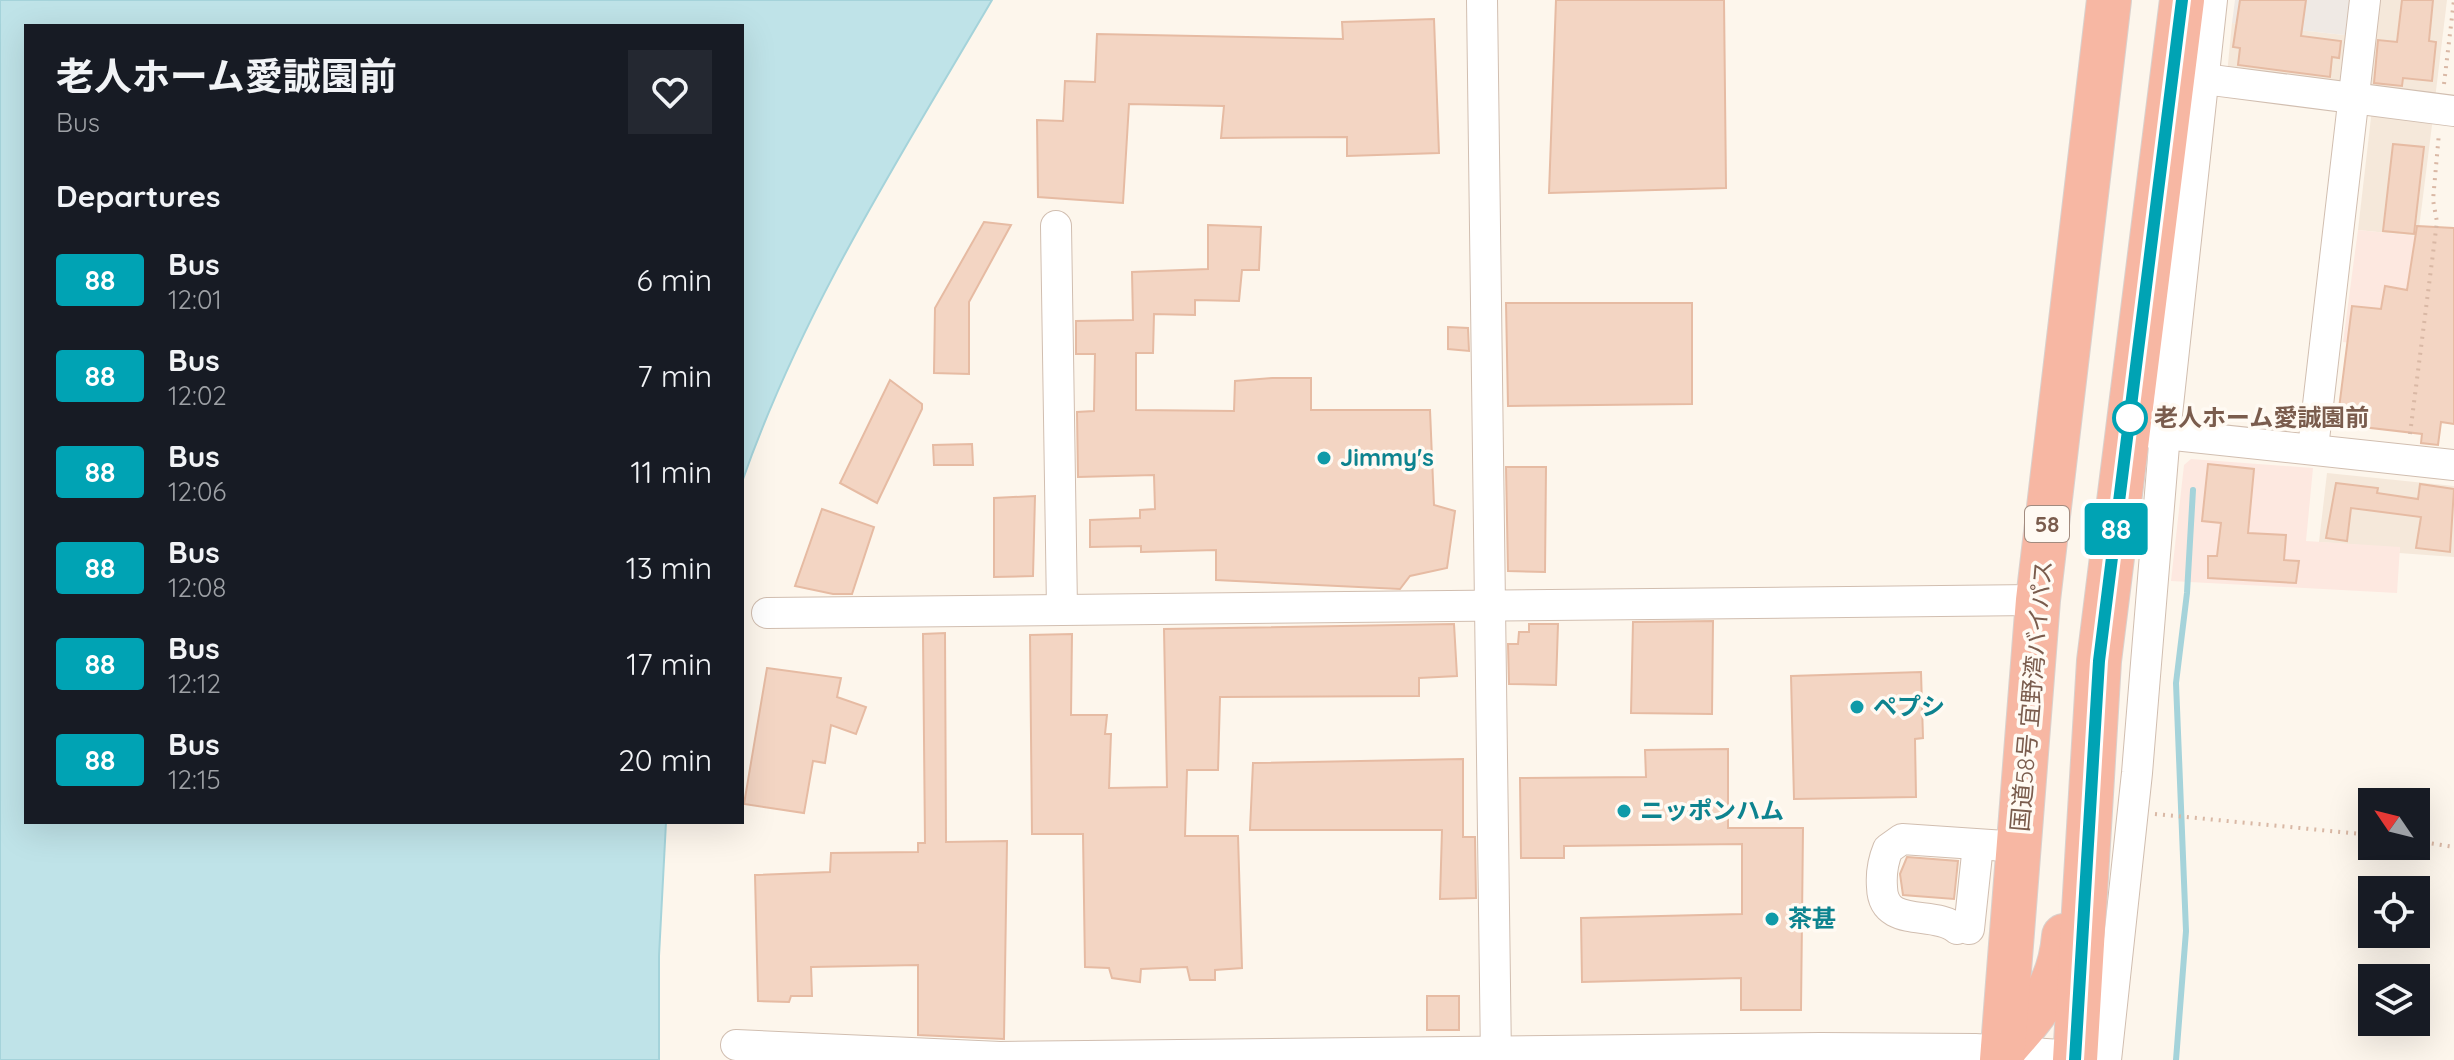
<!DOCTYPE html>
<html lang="en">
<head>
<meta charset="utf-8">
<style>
  :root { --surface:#171b24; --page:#242831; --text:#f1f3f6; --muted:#9ea1a6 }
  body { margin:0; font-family:Quicksand,"Noto Sans JP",sans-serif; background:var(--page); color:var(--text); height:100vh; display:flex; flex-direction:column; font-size:30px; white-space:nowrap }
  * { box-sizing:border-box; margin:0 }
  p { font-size:26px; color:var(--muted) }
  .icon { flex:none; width:44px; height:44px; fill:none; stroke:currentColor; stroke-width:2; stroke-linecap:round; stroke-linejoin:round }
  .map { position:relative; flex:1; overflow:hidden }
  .panel { position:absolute; left:24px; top:24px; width:720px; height:800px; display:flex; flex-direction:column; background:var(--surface); border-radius:0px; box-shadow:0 8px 32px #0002 }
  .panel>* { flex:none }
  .badge { padding:0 16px; border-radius:6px; font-size:28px; line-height:52px }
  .needle { width:52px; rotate:305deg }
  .fabs { position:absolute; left:2358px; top:788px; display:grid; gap:16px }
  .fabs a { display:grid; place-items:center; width:72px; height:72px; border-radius:0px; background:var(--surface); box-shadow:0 8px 32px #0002; font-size:40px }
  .map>.badge { position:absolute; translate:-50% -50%; box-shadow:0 0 0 4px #fff }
  h2 { padding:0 32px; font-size:30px; line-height:72px }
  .round { display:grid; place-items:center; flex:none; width:84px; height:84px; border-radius:0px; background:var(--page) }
  .headline { display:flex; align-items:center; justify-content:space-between; height:136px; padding:0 32px }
  h1 { font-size:38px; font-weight:700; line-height:60px }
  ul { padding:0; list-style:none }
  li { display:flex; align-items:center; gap:24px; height:96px; padding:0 32px }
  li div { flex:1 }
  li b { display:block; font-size:30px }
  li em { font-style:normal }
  li .badge { min-width:88px; font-weight:700; text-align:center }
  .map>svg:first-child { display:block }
</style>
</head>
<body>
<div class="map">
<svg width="2454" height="1060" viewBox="0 0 2454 1060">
  <rect width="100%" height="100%" fill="#fdf6ec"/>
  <!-- residential -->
  <g fill="#f5e8da">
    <path d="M 2379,0 L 2447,0 L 2435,99 L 2370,89 Z"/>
    <path d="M 2232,23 L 2354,36 L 2349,88 L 2227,74 Z"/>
    <path d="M 2372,109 L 2433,117 L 2418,236 L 2358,230 Z"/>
    <path d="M 2327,473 L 2454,486 L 2454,557 L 2399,553 L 2400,548 L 2319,542 Z"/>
  </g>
  <!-- commercial -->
  <g fill="#fde8e0">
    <path d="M 2358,230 L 2427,237 L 2413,350 L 2343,342 Z"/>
    <path d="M 2191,459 L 2313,468 L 2306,541 L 2400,547 L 2397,593 L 2171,581 L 2184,465 Z"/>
  </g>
  <!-- industrial -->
  <path fill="#efe9e4" d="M 2235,0 L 2358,0 L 2354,36 L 2232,23 Z"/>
  <!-- water -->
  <path fill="#bfe3e8" stroke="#a5d3da" stroke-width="2" d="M 0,0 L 992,0 C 900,157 802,310 742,482 L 742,26 L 26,26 L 26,822 L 666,822 L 659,956 L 659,1060 L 0,1060 Z"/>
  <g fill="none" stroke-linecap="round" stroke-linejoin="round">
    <!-- stream -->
    <path stroke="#a5d3da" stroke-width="6" d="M 2176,1060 L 2186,931 L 2176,683 L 2187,593 L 2193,490"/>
  </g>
  <!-- building -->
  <g fill="#f3d5c3" stroke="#e6bba3" stroke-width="2">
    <path d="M 1556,0 L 1724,0 L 1726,188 L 1549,193 Z"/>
    <path d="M 2240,0 L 2306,0 L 2301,36 L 2341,41 L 2339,58 L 2332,57 L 2330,77 L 2238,65 L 2240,48 L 2233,47 Z"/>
    <path d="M 2402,0 L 2433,0 L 2429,41 L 2436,42 L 2432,81 L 2403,78 L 2402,86 L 2374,83 L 2378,40 L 2397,42 Z"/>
    <path d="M 1434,19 L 1439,153 L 1347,156 L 1347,137 L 1221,138 L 1224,106 L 1129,104 L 1123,203 L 1038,197 L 1037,120 L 1063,121 L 1065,81 L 1095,82 L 1097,34 L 1343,39 L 1342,22 Z"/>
    <path d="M 2393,144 L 2424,147 L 2414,234 L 2383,231 Z"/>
    <path d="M 984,222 L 1011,225 L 969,302 L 969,374 L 934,373 L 935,308 Z"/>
    <path d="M 1208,225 L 1261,227 L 1259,270 L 1242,270 L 1239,301 L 1195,300 L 1195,315 L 1154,314 L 1153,353 L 1136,353 L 1136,410 L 1234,411 L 1235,381 L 1272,378 L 1311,378 L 1311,410 L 1430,410 L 1434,505 L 1455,511 L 1447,568 L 1410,576 L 1400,589 L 1216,580 L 1216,550 L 1141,552 L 1141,546 L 1090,547 L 1090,520 L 1140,518 L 1140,510 L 1155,509 L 1154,475 L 1078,477 L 1077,412 L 1094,411 L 1095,354 L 1076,354 L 1076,321 L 1133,320 L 1132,272 L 1208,269 Z"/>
    <path d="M 2417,226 L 2454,228 L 2454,424 L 2441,422 L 2438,445 L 2421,443 L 2422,434 L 2337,424 L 2352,306 L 2381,309 L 2385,286 L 2407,290 Z"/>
    <path d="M 1506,303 L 1692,303 L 1692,404 L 1508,406 Z"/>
    <path d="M 1448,327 L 1468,328 L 1469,351 L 1448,349 Z"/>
    <path d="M 890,380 L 922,404 L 922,409 L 877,503 L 840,483 Z"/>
    <path d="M 972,444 L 973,465 L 934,465 L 933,445 Z"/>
    <path d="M 2208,464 L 2254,469 L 2248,533 L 2286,535 L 2284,560 L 2299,561 L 2296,583 L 2208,578 L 2208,556 L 2217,556 L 2221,523 L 2202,521 Z"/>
    <path d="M 1506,467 L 1546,467 L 1545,572 L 1508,571 Z"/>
    <path d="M 2336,483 L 2378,488 L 2377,493 L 2418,499 L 2420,484 L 2454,489 L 2450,552 L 2416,548 L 2421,517 L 2351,508 L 2347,541 L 2326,538 Z"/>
    <path d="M 1035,496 L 1033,576 L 994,577 L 994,498 Z"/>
    <path d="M 822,509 L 874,527 L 852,594 L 833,594 L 795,586 Z"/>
    <path d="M 1713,621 L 1712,714 L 1631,713 L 1633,622 Z"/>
    <path d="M 1454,624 L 1457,676 L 1419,678 L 1419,696 L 1220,697 L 1218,770 L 1187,770 L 1185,836 L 1238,836 L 1242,968 L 1215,970 L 1215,980 L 1190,980 L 1187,967 L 1141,969 L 1140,982 L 1112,978 L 1109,968 L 1085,967 L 1083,834 L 1032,834 L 1030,635 L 1072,634 L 1071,715 L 1107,715 L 1105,734 L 1111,734 L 1109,788 L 1167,787 L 1164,629 Z"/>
    <path d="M 1529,624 L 1558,624 L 1556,685 L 1509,684 L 1508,644 L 1518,644 L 1519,632 L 1529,632 Z"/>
    <path d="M 945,633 L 946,842 L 1007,841 L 1004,1039 L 918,1035 L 918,965 L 811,967 L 812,996 L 791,996 L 789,1002 L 758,1001 L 755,875 L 830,872 L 831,853 L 918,852 L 918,843 L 925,843 L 923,634 Z"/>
    <path d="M 767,668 L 841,678 L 837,697 L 866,707 L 856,734 L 831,725 L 825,763 L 813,761 L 804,813 L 744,804 Z"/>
    <path d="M 1921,672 L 1923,738 L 1915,739 L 1916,797 L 1794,799 L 1791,676 Z"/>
    <path d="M 1728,749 L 1728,828 L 1803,828 L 1801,1010 L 1741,1010 L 1741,978 L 1582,982 L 1581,918 L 1742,914 L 1742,844 L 1564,846 L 1564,858 L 1521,858 L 1520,778 L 1646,777 L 1645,750 Z"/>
    <path d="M 1463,759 L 1463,837 L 1475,837 L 1476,898 L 1440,899 L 1442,830 L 1250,830 L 1253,763 Z"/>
    <path d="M 1907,857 L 1958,861 L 1954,899 L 1903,895 L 1900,874 Z"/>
    <rect x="1427" y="996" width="32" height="34"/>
  </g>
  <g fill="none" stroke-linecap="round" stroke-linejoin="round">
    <!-- minor casing -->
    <g stroke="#d1beb0" stroke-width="32">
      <g id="minor">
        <path d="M 1482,0 L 1496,1060"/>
        <path d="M 2204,79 L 2454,111"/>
        <path d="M 1056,226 L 1062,609"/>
        <path d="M 2146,432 L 2454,465"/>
        <path d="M 2313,448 L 2365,0"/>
        <path d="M 767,613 L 2038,600"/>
        <path d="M 1957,929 C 1935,909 1883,930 1882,887 C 1881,874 1883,861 1888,849 L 1902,839 L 2020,847"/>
        <path d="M 1969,929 L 1978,845"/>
        <path d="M 736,1045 L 1000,1057 L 1820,1048 L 1975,1049 L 2075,1056"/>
        <path d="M 2106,1060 L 2137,773 L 2165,433 L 2212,0"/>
      </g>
    </g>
    <!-- highway casing -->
    <g stroke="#dad1cd" stroke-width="46">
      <g id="highway">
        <path d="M 2003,1050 C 2036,1013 2060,986 2064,936"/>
        <path d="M 2002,1060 L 2038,600 L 2109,0"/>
        <path d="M 2075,1060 L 2099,661 L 2182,0"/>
      </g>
    </g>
    <!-- path -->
    <g stroke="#d9b8a5" stroke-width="4" stroke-dasharray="2 6" stroke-linecap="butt">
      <path d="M 2444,84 L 2454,0"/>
      <path d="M 2410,434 L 2437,222 L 2433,200 L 2439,133"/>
      <path d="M 2155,814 L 2372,835"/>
      <path d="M 2416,841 L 2454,847"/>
    </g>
    <!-- minor -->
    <use href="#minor" stroke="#fff" stroke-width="30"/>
    <!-- highway -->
    <use href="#highway" stroke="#f7b7a3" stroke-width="44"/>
  </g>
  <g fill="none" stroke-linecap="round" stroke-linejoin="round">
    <!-- line casing -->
    <g stroke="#fff" stroke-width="18">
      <path id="line" d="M 2075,1060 L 2099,661 L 2182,0"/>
    </g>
    <!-- line -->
    <use href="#line" stroke="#00a3b4" stroke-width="12"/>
  </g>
  <!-- markers -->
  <circle fill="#fff" stroke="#00a3b4" stroke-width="4" cx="2130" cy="418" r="16"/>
  <g fill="#0f9aa8" stroke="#fffaf3" stroke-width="3">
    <circle cx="1324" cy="458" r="8"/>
    <circle cx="1857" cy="707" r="8"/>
    <circle cx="1624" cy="811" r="8"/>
    <circle cx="1772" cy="919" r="8"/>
  </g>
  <g text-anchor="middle" stroke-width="7" stroke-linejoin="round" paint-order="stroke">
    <!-- shield labels -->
    <rect fill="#fffaf3" stroke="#a28b7f" stroke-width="2" x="2025" y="506" width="44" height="36" rx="6"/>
    <g font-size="22" font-weight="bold" fill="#7a5c4d">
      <text x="2047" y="532">58</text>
    </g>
    <!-- stop labels -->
    <g font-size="24" font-weight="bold" fill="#7a5c4d" stroke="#fffaf3" text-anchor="start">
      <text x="2154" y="426">老人ホーム愛誠園前</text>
    </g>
    <!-- culture labels -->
    <g font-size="24" font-weight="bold" fill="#0d838f" stroke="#fffaf3" text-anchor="start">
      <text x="1340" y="466">Jimmy's</text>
      <text x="1873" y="715">ペプシ</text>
      <text x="1640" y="819">ニッポンハム</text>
      <text x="1788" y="927">茶甚</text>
    </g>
    <!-- street labels -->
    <g font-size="24" fill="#7a5c4d" stroke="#fffaf3">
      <text transform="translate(2032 696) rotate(-85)" y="8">国道58号 宜野湾バイパス</text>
    </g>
  </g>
</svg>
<div class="fabs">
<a><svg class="needle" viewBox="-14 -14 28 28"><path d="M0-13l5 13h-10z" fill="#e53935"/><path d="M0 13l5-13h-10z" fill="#9ea1a6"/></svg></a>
<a><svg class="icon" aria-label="locate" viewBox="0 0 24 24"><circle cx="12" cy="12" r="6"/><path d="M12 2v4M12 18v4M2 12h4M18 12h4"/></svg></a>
<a><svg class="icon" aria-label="layers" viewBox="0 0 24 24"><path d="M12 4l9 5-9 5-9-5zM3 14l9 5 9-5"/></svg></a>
</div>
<b class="badge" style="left:2116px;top:529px;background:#00a3b4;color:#fff">88</b>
<section class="panel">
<div class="headline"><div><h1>老人ホーム愛誠園前</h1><p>Bus</p></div><a class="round"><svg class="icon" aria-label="heart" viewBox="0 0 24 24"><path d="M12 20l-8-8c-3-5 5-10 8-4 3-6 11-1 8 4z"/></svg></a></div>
<h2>Departures</h2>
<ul>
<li><span class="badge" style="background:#00a3b4;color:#fff">88</span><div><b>Bus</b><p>12:01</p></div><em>6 min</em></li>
<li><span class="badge" style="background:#00a3b4;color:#fff">88</span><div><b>Bus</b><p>12:02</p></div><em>7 min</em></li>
<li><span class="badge" style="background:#00a3b4;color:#fff">88</span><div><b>Bus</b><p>12:06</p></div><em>11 min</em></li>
<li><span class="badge" style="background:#00a3b4;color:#fff">88</span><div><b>Bus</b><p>12:08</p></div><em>13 min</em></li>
<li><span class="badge" style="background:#00a3b4;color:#fff">88</span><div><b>Bus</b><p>12:12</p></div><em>17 min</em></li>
<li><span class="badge" style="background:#00a3b4;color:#fff">88</span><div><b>Bus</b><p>12:15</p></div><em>20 min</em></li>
</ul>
</section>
</div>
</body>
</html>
